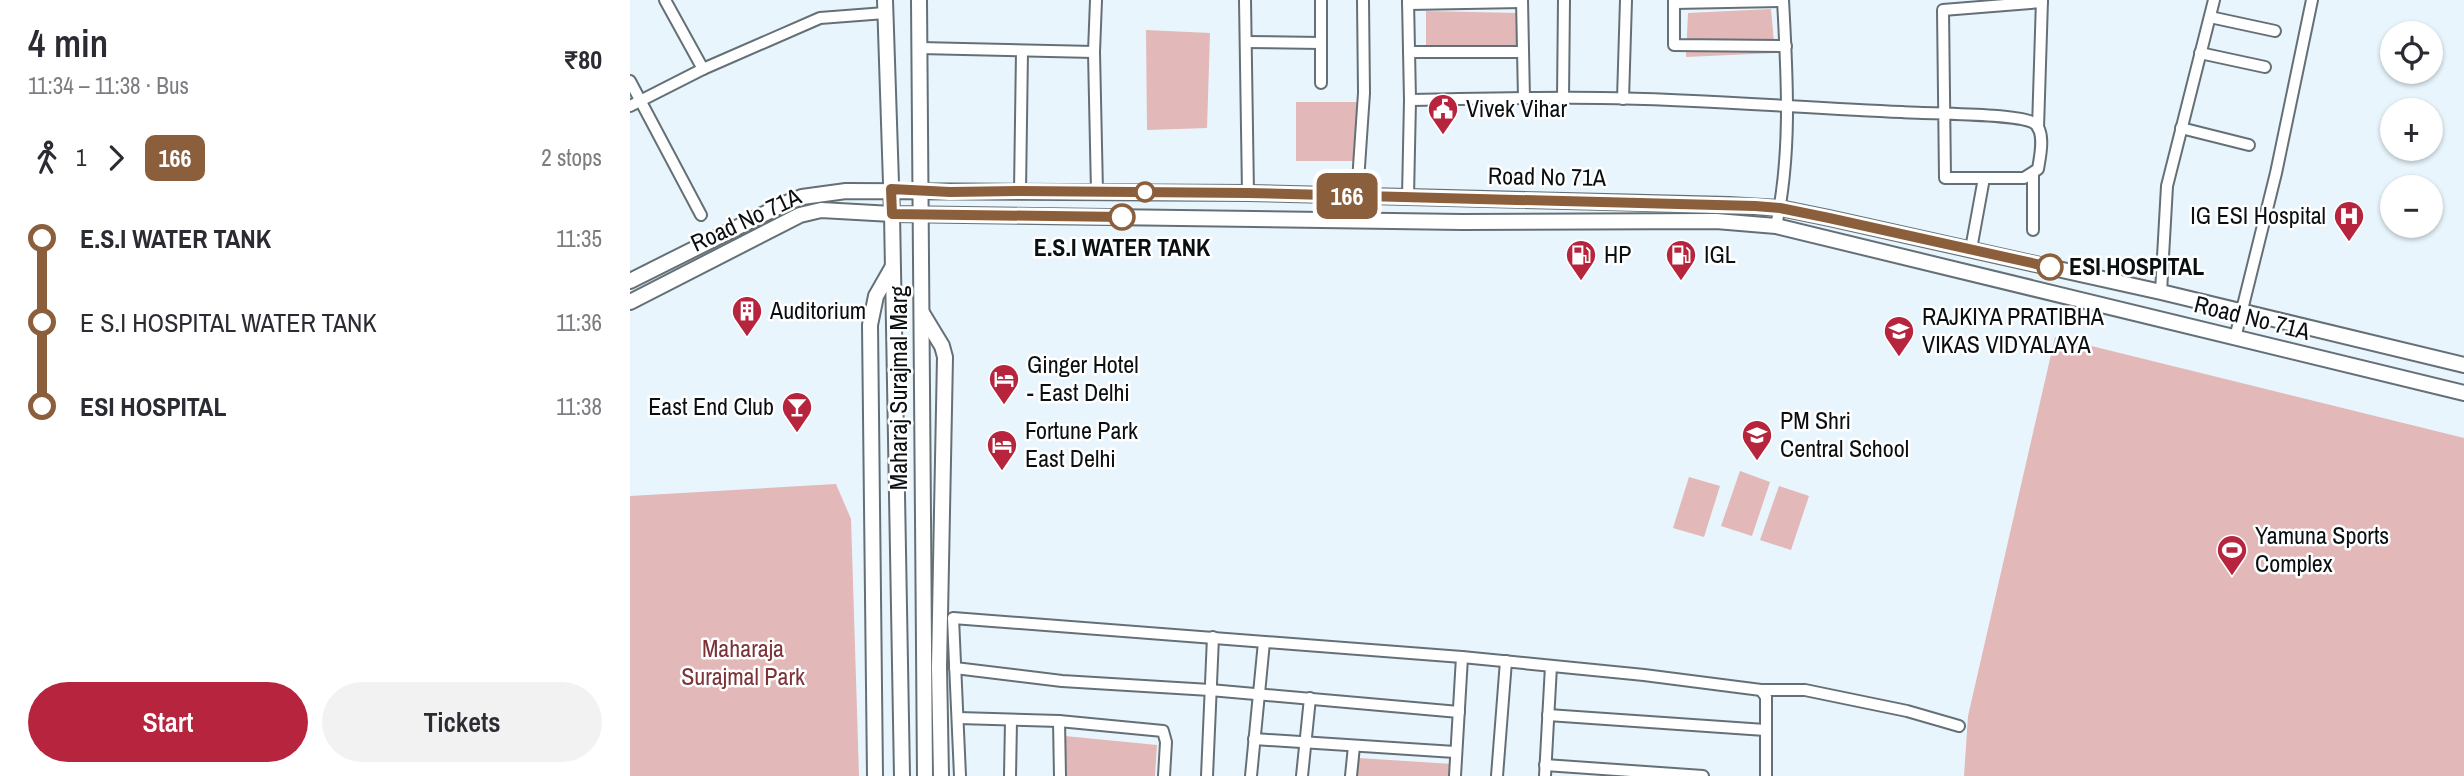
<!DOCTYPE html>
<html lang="en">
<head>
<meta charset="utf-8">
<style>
  :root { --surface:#fff; --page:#f2f2f3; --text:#2b2b33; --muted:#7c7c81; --accent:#b6243d }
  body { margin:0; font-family:"Archivo Narrow",sans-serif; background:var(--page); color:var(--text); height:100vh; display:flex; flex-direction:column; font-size:26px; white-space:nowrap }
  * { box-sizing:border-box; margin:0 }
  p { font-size:23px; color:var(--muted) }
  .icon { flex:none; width:38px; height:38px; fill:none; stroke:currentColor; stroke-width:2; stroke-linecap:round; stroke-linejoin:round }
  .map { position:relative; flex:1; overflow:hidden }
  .panel { display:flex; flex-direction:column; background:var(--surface); width:630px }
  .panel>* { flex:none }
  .badge { padding:0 14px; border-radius:10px; font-size:24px; line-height:46px }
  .fabs { position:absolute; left:1750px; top:21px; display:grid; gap:14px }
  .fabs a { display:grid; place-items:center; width:63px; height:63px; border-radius:50%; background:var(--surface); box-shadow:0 2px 5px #0004; font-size:35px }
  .map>.badge { position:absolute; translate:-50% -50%; box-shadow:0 0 0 4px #fff }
  .legs { display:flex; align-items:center; gap:10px; height:77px; padding:0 28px; font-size:23px }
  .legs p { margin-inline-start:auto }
  .overview { display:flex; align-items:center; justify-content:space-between; height:119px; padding:0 28px }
  h1 { font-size:38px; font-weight:600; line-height:52px }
  .cta { display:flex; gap:14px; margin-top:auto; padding:14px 28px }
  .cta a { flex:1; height:80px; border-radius:42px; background:var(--accent); color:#fff; font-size:28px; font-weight:600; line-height:80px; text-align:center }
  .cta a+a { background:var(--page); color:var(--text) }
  ul { padding:0 28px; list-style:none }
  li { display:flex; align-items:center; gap:24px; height:84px; font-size:26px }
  li i { display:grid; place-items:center; width:10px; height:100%; margin:0 9px; background:currentColor }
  li i::after { content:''; width:18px; height:18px; margin:-9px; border:5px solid; border-radius:50%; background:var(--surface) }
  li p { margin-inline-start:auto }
  li:first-child i { background:linear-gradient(#0000 50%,currentColor 0) }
  li:last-child i { background:linear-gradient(currentColor 50%,#0000 0) }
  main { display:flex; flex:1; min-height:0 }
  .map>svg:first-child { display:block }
</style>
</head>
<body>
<main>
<section class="panel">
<div class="overview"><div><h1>4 min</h1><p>11:34 – 11:38 · Bus</p></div><b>₹80</b></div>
<div class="legs"><svg class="icon" aria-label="walk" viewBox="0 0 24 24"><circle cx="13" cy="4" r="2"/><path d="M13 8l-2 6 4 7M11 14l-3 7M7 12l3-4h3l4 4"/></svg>1<svg class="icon" aria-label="forward" viewBox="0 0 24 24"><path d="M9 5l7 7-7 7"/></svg><b class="badge" style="background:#8b5e3c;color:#fff">166</b><p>2 stops</p></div>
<ul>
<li><i style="color:#8b5e3c"></i><b>E.S.I WATER TANK</b><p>11:35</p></li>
<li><i style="color:#8b5e3c"></i><span>E S.I HOSPITAL WATER TANK</span><p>11:36</p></li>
<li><i style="color:#8b5e3c"></i><b>ESI HOSPITAL</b><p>11:38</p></li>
</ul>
<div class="cta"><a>Start</a><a>Tickets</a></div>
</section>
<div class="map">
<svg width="1834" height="776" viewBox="0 0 1834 776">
  <rect width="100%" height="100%" fill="#e8f5fc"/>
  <!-- park -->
  <g fill="#e2b8b8">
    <path d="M 1141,9 L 1145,53 L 1056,57 L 1058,13 Z"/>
    <path d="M 796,11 L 888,13 L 887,56 L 796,54 Z"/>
    <path d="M 516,30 L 580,33 L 577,128 L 517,130 Z"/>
    <rect x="666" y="102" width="62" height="59"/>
    <path d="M 1425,337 L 1834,438 L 1834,776 L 1334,776 L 1338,716 Z"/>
    <path d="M 1110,471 L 1140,482 L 1122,536 L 1091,526 Z"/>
    <path d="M 1059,477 L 1090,486 L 1074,537 L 1043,528 Z"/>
    <path d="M 206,484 L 221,519 L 229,776 L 0,776 L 0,496 Z"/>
    <path d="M 1149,486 L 1179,496 L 1161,550 L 1130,540 Z"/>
    <path d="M 435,736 L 527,745 L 525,776 L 437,776 Z"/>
    <path d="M 728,758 L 823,764 L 822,776 L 726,776 Z"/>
  </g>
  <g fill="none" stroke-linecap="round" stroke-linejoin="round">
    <!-- street casing -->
    <g stroke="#657076" stroke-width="14">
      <g id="street">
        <path d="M 35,0 L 73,69"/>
        <path d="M 466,0 L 464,52 L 467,192"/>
        <path d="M 615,0 L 618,193"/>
        <path d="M 691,0 L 691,83"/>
        <path d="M 892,0 L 894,99"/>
        <path d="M 1044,0 L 1044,45 L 1156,46"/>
        <path d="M 1044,3 L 1153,1"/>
        <path d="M 778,4 L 892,2"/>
        <path d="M 1580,17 L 1645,31"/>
        <path d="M 616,42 L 691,43"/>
        <path d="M 290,48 L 464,52"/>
        <path d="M 779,52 L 892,52"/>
        <path d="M 1570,53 L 1635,67"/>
        <path d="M 0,81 L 71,215"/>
        <path d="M 933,98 L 934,0"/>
        <path d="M 993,99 L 996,0"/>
        <path d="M 780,100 C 844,99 907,97 971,98 C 1072,99 1172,108 1272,112 C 1296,114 1388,113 1404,123 C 1416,131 1410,157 1408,169 L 1394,178 L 1315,178 L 1313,10 L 1412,2"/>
        <path d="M 0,106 L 73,69 L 190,18 L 255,13"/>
        <path d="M 1408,128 L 1412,0"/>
        <path d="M 1551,128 L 1619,145"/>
        <path d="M 1403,174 L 1403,230"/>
        <path d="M 390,191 L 392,51"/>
        <path d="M 727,196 L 734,93 L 733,0"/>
        <path d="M 778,197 L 780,100 L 778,0"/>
        <path d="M 1146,226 C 1162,152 1157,75 1153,0"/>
        <path d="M 1341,249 L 1354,178"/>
        <path d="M 1531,292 L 1537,186 L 1584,0"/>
        <path d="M 1605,338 L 1646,173 L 1682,0"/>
        <path d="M 325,668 L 432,681 L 580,690 L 829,712"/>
        <path d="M 1131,690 L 1136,697 L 1136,776"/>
        <path d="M 918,715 L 1135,730"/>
        <path d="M 329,718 L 429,721 L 533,731 L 536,742 L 534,776"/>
        <path d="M 429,721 L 430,776"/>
        <path d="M 624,739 L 825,752"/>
        <path d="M 915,765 L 1073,776"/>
        <path d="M 330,776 L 323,618 L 832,657 L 1014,675 L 1131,690 L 1175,690 L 1277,711 L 1329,726"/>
        <path d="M 380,776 L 381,721"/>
        <path d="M 577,776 L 583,637"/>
        <path d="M 621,776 L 634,642"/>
        <path d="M 672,776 L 680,698"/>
        <path d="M 721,776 L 724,746"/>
        <path d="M 825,776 L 832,657"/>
        <path d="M 867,776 L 876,661"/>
        <path d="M 915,776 L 921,666"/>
      </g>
    </g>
    <!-- secondary casing -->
    <g stroke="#657076" stroke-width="18">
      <g id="secondary">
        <path d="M 255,0 L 262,214 L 272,776"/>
        <path d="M 289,0 L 295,776"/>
        <path d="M 0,281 L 154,204 L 172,197 L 216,191 L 618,193 L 1099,205 L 1150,208 L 1199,218 L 1531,292 L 1834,365"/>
        <path d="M 0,302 L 170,215 L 191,210 L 262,214 L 832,222 L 1086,221 L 1146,226 L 1834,393"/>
        <path d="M 292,313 L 312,346 L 315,357 L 309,667 L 311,776"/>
        <path d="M 245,776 L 240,325 L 246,296 L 262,268"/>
      </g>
    </g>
    <!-- street -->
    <use href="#street" stroke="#fff" stroke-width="10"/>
    <!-- secondary -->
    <use href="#secondary" stroke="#fff" stroke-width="14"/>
  </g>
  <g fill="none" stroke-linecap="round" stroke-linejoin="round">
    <!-- line-1 casing -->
    <g stroke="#fff" stroke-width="16">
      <path id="line-1" d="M 492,217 L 262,214 L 261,189 L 320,192 L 390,191 L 618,193 L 1125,206 L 1150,208 L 1199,218 L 1420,267"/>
    </g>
    <!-- line-1 -->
    <use href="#line-1" stroke="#8b5e3c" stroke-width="10"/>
  </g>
  <!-- icons -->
  <defs>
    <g id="civic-pin" transform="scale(1.575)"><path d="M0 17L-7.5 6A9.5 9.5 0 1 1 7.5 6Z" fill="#b6243d" stroke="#fff"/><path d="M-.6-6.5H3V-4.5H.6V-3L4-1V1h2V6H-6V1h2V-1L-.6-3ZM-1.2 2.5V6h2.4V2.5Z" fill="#fff"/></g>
    <g id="hospital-pin" transform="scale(1.575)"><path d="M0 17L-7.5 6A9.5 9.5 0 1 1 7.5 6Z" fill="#b6243d" stroke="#fff"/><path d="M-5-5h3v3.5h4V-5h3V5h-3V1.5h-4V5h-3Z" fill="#fff"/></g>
    <g id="fuel-pin" transform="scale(1.575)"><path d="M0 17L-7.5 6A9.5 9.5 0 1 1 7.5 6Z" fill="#b6243d" stroke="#fff"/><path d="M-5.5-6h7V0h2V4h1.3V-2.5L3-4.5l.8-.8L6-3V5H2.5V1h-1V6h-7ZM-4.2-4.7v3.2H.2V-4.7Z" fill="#fff"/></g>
    <g id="building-pin" transform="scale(1.575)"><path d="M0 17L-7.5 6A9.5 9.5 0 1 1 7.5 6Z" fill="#b6243d" stroke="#fff"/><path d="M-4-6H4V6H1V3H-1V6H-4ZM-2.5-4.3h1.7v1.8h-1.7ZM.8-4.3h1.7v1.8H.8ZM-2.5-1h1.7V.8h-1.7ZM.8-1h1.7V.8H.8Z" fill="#fff"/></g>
    <g id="school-pin" transform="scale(1.575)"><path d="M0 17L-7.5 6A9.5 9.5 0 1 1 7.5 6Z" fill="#b6243d" stroke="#fff"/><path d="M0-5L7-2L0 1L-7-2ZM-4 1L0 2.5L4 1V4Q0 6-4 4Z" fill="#fff"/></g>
    <g id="hotel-pin" transform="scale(1.575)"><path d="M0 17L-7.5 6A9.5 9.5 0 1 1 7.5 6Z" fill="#b6243d" stroke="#fff"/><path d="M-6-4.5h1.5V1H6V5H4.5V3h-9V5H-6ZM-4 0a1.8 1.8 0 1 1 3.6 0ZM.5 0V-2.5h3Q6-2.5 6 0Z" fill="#fff"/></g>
    <g id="bar-pin" transform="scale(1.575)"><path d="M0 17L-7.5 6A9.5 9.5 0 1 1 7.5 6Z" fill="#b6243d" stroke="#fff"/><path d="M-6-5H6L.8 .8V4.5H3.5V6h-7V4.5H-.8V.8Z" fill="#fff"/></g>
    <g id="stadium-pin" transform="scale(1.575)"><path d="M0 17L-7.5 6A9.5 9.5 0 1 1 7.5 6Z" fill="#b6243d" stroke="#fff"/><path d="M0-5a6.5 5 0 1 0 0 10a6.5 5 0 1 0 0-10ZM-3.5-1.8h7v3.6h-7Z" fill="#fff"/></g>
  </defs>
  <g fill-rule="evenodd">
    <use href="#civic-pin" x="813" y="109"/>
    <use href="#hospital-pin" x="1719" y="216"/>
    <use href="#fuel-pin" x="951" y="255"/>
    <use href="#fuel-pin" x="1051" y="255"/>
    <use href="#building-pin" x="117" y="311"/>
    <use href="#school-pin" x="1269" y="331"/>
    <use href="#hotel-pin" x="374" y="379"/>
    <use href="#bar-pin" x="167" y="407"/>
    <use href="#school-pin" x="1127" y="435"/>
    <use href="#hotel-pin" x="372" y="445"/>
    <use href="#stadium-pin" x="1602" y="550"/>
  </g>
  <!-- markers -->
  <g fill="#fff" stroke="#8b5e3c" stroke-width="3.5">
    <circle cx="515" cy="192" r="9"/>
    <circle cx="492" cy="217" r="12"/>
    <circle cx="1420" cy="267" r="12"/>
  </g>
  <g text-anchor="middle" stroke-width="5" stroke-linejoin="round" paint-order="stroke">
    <!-- poi labels -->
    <g font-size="24" fill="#0a0f11" stroke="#fff" text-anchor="start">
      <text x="836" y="117">Vivek Vihar</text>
      <text x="1696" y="224" text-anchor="end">IG ESI Hospital</text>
      <text x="974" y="263">HP</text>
      <text x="1074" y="263">IGL</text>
      <text x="140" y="319">Auditorium</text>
      <text x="1292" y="325">RAJKIYA PRATIBHA<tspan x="1292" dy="28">VIKAS VIDYALAYA</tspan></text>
      <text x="397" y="373">Ginger Hotel<tspan x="397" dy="28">- East Delhi</tspan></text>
      <text x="144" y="415" text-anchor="end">East End Club</text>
      <text x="1150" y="429">PM Shri<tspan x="1150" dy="28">Central School</tspan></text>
      <text x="395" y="439">Fortune Park<tspan x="395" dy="28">East Delhi</tspan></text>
      <text x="1625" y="544">Yamuna Sports<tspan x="1625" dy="28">Complex</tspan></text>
    </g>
    <!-- street labels -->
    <g font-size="24" fill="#0a0f11" stroke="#fff">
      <text transform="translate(917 177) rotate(1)" y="8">Road No 71A</text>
      <text transform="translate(116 220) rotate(-25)" y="8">Road No 71A</text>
      <text transform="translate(1622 318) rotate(14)" y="8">Road No 71A</text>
      <text transform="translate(269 388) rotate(-90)" y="8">Maharaj Surajmal Marg</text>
    </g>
    <!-- stop labels -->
    <g font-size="24" font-weight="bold" fill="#0a0f11" stroke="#fff">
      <text x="492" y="256">E.S.I WATER TANK</text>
      <text x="1439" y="275" text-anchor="start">ESI HOSPITAL</text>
    </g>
    <!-- park labels -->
    <g font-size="24" fill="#7b3338" stroke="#fff">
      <text x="113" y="657">Maharaja<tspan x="113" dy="28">Surajmal Park</tspan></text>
    </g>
  </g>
</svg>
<div class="fabs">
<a><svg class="icon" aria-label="locate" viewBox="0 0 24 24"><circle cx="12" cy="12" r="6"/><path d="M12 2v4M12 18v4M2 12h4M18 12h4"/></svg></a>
<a>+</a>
<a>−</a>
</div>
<b class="badge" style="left:717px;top:196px;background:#8b5e3c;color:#fff">166</b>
</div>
</main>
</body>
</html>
